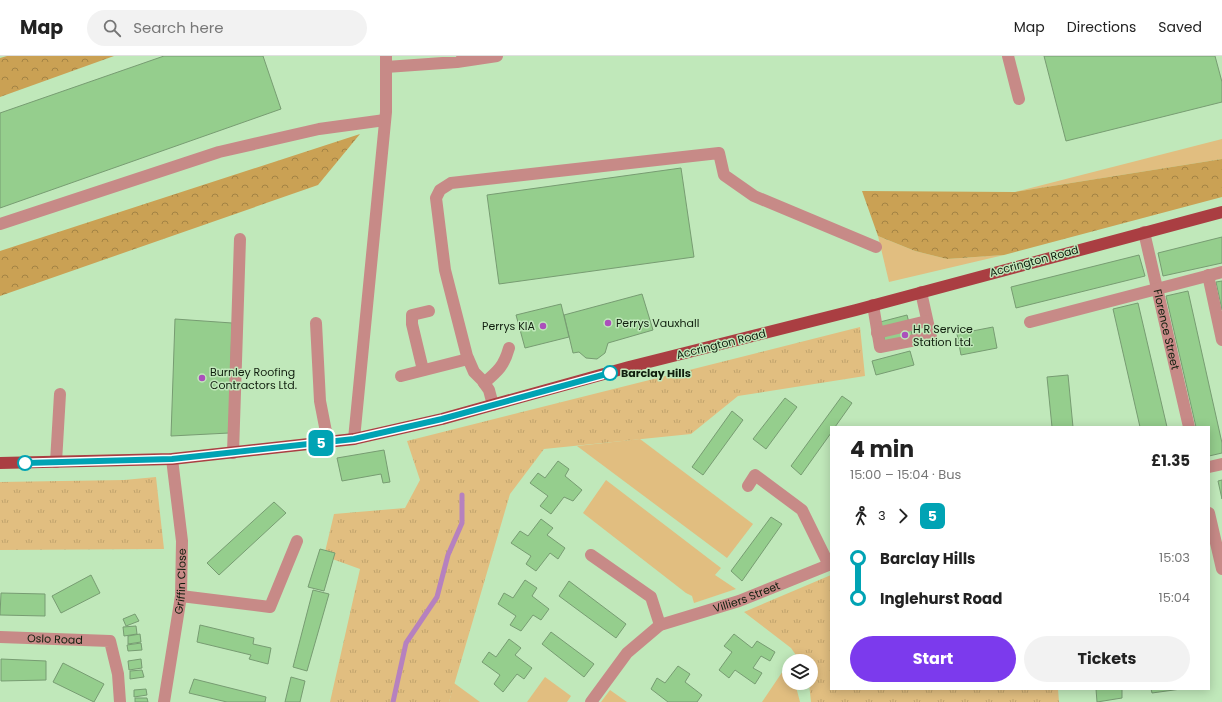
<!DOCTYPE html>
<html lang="en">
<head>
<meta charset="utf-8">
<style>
  :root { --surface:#fff; --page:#f2f2f2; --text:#222; --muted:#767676; --line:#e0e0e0; --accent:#7c3aed }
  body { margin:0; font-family:Poppins,sans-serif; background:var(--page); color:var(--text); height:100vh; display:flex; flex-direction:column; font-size:15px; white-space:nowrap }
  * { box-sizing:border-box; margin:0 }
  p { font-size:13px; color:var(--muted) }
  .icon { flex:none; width:22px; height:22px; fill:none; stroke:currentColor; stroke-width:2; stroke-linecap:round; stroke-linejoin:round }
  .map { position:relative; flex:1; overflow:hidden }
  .sheet { position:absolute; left:830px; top:370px; width:380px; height:264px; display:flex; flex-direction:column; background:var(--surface); border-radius:0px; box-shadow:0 2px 10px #0003 }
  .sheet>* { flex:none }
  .badge { padding:0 8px; border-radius:6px; font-size:14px; line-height:26px }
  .tools { position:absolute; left:782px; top:598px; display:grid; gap:8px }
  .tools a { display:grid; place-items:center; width:36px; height:36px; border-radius:50%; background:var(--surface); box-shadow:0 2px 10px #0003; font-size:20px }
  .map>.badge { position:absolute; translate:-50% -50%; box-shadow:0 0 0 2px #fff }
  .legs { display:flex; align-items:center; gap:6px; height:44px; padding:0 20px; font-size:13px }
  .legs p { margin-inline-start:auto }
  .head { display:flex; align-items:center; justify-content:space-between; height:68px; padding:0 20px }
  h1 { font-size:22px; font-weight:700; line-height:30px }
  .cta { display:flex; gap:8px; margin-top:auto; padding:8px 20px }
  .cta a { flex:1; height:46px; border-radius:24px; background:var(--accent); color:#fff; font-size:16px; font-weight:700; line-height:46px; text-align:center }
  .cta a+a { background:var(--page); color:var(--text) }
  ul { padding:0 20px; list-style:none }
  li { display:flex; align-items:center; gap:14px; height:40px; font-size:15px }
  li i { display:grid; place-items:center; width:6px; height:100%; margin:0 5px; background:currentColor }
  li i::after { content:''; width:10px; height:10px; margin:-5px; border:3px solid; border-radius:50%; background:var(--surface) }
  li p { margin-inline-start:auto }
  li:first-child i { background:linear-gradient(#0000 50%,currentColor 0) }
  li:last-child i { background:linear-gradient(currentColor 50%,#0000 0) }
  header { display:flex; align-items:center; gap:24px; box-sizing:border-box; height:56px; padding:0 20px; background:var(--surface); border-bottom:1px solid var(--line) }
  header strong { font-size:19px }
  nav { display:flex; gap:22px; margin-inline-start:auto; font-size:14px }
  .search { width:280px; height:36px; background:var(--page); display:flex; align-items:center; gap:10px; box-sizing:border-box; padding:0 14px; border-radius:22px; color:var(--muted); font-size:15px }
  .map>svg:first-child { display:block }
</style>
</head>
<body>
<header>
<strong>Map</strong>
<div class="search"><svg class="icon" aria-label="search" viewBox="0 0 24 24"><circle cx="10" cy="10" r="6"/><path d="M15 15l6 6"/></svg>Search here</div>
<nav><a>Map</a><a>Directions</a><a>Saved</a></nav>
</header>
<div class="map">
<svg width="1222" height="646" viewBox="0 0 1222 646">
  <defs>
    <pattern id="forest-crowns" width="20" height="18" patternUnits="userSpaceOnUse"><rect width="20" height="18" fill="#caa154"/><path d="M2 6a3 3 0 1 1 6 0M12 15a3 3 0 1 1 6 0" fill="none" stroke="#a38344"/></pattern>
    <pattern id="park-tufts" width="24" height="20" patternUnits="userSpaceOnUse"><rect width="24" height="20" fill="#e1be80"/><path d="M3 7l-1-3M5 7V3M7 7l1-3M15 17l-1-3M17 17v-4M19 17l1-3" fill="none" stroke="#c0a36d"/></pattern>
  </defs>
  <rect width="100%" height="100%" fill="#c0e8ba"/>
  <!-- grass -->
  <g fill="#e1be80">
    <path d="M 1222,83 L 1222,103 L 1015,136 Z"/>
    <path d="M 878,180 L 915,195 L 947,203 L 1004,199 L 889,226 Z"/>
    <path d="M 640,383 L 753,468 L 727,502 L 577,390 Z"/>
    <path d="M 606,424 L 721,512 L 715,519 L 736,533 L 694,547 L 692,540 L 686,537 L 583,457 Z"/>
    <path d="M 785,612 L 789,617 L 789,627 L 795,627 L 800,646 L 762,646 Z"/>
    <path d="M 545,621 L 571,640 L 567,646 L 527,646 Z"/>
    <path d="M 454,627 L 480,646 L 449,646 Z"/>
    <path d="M 610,634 L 627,646 L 601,646 Z"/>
  </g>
  <!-- forest -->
  <g fill="url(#forest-crowns)">
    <path d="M 7,0 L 114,0 L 0,41 L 0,2 Z"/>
    <path d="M 360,78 L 318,129 L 0,240 L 0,195 Z"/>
    <path d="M 1222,103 L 1222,141 L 1004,199 L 947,203 L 915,195 L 878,180 L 862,135 L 1015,136 Z"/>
  </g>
  <!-- park -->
  <g fill="url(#park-tufts)">
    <path d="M 860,271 L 865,320 L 738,340 L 691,378 L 544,393 L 510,438 L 449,646 L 330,646 L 360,513 L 324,500 L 334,458 L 405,452 L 420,424 L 407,385 Z"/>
    <path d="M 156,421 L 164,493 L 0,494 L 0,426 L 124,424 Z"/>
    <path d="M 831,519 L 831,633 L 1058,633 L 1059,646 L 811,646 L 809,627 L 811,627 L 811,605 L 800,605 L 791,592 L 744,556 Z"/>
  </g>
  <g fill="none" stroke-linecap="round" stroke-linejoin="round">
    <!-- stream -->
    <path stroke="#b681bf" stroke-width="5" d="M 393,646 L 406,587 L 437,541 L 448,499 L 462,467 L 462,439"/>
  </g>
  <!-- building -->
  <g fill="#95ce8d" stroke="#779c72">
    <path d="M 164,0 L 263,0 L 281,53 L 0,152 L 0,57 Z"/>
    <path d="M 1044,0 L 1215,0 L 1222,26 L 1222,46 L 1066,85 Z"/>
    <path d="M 681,112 L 694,201 L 499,228 L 487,139 Z"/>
    <path d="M 1222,181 L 1222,207 L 1163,220 L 1158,197 Z"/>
    <path d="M 1139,199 L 1145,220 L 1016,252 L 1011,231 Z"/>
    <path d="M 1222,225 L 1222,254 L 1216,226 Z"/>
    <path d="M 1188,235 L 1222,387 L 1222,397 L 1209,400 L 1209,371 L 1196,371 L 1166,240 Z"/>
    <path d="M 642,238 L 653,274 L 608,287 L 605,297 L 597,303 L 586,302 L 579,296 L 573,297 L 564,259 Z"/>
    <path d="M 1138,247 L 1167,371 L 1140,371 L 1113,253 Z"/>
    <path d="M 561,248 L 569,281 L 525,292 L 516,259 Z"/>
    <path d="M 907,259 L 914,286 L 887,293 L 880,266 Z"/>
    <path d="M 175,263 L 232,267 L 229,377 L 171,380 Z"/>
    <path d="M 993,271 L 997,292 L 961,299 L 957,278 Z"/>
    <path d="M 910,295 L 914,309 L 876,319 L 872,305 Z"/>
    <path d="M 1068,319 L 1073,371 L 1052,371 L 1047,321 Z"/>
    <path d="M 842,340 L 852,347 L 835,371 L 831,371 L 831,377 L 801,419 L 791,410 Z"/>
    <path d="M 785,342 L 797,351 L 766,393 L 753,383 Z"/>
    <path d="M 732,355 L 743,364 L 703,419 L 692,411 Z"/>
    <path d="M 384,394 L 390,426 L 383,427 L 381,418 L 342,425 L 337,402 Z"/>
    <path d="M 558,405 L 569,413 L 565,420 L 582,434 L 573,445 L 564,441 L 551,458 L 540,450 L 548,440 L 530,427 L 538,417 L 545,422 Z"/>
    <path d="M 1222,424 L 1222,443 L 1218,425 Z"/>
    <path d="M 274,446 L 286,457 L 219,519 L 207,507 Z"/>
    <path d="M 771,461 L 782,468 L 742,525 L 731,515 Z"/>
    <path d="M 541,463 L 553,472 L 547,479 L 565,492 L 558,503 L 550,497 L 536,515 L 526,508 L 531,500 L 511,487 L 520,475 L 528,480 Z"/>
    <path d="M 320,493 L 335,497 L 324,535 L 308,531 Z"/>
    <path d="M 91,519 L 100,537 L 61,557 L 52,540 Z"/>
    <path d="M 525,524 L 537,532 L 532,540 L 549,553 L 541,564 L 533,559 L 521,575 L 510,569 L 516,560 L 498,548 L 504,537 L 513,542 Z"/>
    <path d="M 569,525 L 626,568 L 616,582 L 559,540 Z"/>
    <path d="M 313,534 L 329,538 L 307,615 L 293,611 Z"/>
    <path d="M 1,537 L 45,538 L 45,560 L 0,559 Z"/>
    <path d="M 135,558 L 139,565 L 126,570 L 123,563 Z"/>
    <path d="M 200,569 L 254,582 L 253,588 L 271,592 L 268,608 L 249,603 L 251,599 L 197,586 Z"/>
    <path d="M 136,570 L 137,578 L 124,580 L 123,571 Z"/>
    <path d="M 551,576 L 594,608 L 584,621 L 542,588 Z"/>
    <path d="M 140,578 L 141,586 L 128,588 L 128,580 Z"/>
    <path d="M 734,578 L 752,592 L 757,585 L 775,596 L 770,605 L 761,600 L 753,612 L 762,617 L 755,628 L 735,614 L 729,622 L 719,614 L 732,596 L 724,590 Z"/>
    <path d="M 509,583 L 521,592 L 515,599 L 532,612 L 524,623 L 517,618 L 503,636 L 494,628 L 500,619 L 482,606 L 489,596 L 496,601 Z"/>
    <path d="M 141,587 L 142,594 L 128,595 L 127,589 Z"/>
    <path d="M 1,603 L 46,605 L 46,624 L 1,625 Z"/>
    <path d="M 141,603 L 142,612 L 129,614 L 128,605 Z"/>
    <path d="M 63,607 L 104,628 L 94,646 L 53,626 Z"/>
    <path d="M 678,610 L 690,618 L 685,626 L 702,639 L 697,646 L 668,646 L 651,633 L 657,622 L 665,627 Z"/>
    <path d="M 142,614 L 144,621 L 130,623 L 130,615 Z"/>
    <path d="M 291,621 L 305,625 L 300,646 L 285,646 Z"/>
    <path d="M 194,623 L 266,641 L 265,646 L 227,646 L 189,637 Z"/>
    <path d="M 146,633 L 147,639 L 134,641 L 134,634 Z"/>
    <path d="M 1096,633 L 1122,633 L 1122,642 L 1097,646 Z"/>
    <path d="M 1151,633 L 1181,633 L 1152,637 Z"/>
    <path d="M 135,642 L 147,642 L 148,646 L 135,646 Z"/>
  </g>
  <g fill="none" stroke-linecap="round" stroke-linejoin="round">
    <!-- minor -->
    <g stroke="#c78a87" stroke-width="12">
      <path d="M 1008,0 L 1019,43"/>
      <path d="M 386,11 L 457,6 L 497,0"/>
      <path d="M 0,168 L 219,96 L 319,73 L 385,64"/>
      <path id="s1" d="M 1144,176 L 1189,371"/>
      <path d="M 1208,219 L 1222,284"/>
      <path d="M 873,249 L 880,291 L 931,281 L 921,236"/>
      <path d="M 1030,266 L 1222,216"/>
      <path d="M 316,267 L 320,345 L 328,386"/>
      <path d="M 877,277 L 927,265"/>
      <path d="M 423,314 L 412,268 L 412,259 L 429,255"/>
      <path d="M 401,320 L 468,303"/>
      <path d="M 484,327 C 498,315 504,310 509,292"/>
      <path d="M 493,349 L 489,334 L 482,324 L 474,316 L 467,300 L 445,214 L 436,142 L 440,134 L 451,127 L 719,97 L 724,119 L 754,140 L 876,191"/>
      <path d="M 354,383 L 386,56 L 386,0"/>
      <path d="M 233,397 L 240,183"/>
      <path d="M 56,406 L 60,338"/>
      <path d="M 1209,411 L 1222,408"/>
      <path d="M 748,430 L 755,419 L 802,454 L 829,509"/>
      <path d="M 1209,457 L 1222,513"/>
      <path d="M 591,499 L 651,541 L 660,569"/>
      <path d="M 181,540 L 270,551 L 297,485"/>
      <path id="s2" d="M 0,581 L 110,585 L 118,618 L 120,646"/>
      <path id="s3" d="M 164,646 L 181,540 L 182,485 L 172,403"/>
      <path id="s4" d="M 591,646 L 627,597 L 660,569 L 739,545 L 831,508"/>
    </g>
    <!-- major -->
    <path stroke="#aa3e42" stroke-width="12" d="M 0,407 L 172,403 L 354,383 L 442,363 L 629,311 L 856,254 L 1222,156"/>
  </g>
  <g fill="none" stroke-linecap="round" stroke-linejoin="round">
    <!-- line-1 casing -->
    <g stroke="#fff" stroke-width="9">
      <path id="line-1" d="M 25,407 L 172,403 L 354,383 L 442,363 L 610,317"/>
    </g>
    <!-- line-1 -->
    <use href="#line-1" stroke="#00a3b4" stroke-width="6"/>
  </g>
  <!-- markers -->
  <g fill="#ab50bb" stroke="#c0e8ba" stroke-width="1.5">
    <circle cx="608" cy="267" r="4"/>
    <circle cx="543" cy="270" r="4"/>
    <circle cx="905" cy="279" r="4"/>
    <circle cx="202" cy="322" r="4"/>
  </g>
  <g fill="#fff" stroke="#00a3b4" stroke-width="2">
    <circle cx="610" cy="317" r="7"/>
    <circle cx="25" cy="407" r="7"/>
  </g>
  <g text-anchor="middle" stroke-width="3" stroke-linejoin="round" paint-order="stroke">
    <!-- street labels -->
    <g font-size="11" fill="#101e0e" stroke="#c0e8ba">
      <text transform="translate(1034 205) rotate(-15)" y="4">Accrington Road</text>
      <text dy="4" stroke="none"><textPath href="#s1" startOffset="100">Florence Street</textPath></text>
      <text transform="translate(721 288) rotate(-14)" y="4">Accrington Road</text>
      <text dy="4" stroke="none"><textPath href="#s3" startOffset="122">Griffin Close</textPath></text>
      <text dy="4" stroke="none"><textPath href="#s4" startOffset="195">Villiers Street</textPath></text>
      <text dy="4" stroke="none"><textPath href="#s2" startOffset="55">Oslo Road</textPath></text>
    </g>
    <!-- poi labels -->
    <g font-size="11" fill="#101e0e" stroke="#c0e8ba" text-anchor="start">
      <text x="616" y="271">Perrys Vauxhall</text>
      <text x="535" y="274" text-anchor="end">Perrys KIA</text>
      <text x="913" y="277">H R Service<tspan x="913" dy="13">Station Ltd.</tspan></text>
      <text x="210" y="320">Burnley Roofing<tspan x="210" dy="13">Contractors Ltd.</tspan></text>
    </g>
    <!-- stop labels -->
    <g font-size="11" font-weight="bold" fill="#101e0e" stroke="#c0e8ba" text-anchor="start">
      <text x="621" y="321">Barclay Hills</text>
    </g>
  </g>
</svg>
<div class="tools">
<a><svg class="icon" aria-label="layers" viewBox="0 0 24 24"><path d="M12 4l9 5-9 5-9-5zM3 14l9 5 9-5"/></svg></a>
</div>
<b class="badge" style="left:321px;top:387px;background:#00a3b4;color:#fff">5</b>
<section class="sheet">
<div class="head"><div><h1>4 min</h1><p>15:00 – 15:04 · Bus</p></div><b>£1.35</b></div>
<div class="legs"><svg class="icon" aria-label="walk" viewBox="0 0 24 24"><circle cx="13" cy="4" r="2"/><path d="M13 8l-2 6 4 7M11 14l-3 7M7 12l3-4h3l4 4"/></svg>3<svg class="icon" aria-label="forward" viewBox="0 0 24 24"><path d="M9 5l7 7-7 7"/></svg><b class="badge" style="background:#00a3b4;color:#fff">5</b></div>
<ul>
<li><i style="color:#00a3b4"></i><b>Barclay Hills</b><p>15:03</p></li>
<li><i style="color:#00a3b4"></i><b>Inglehurst Road</b><p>15:04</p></li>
</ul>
<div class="cta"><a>Start</a><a>Tickets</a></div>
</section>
</div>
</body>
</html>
